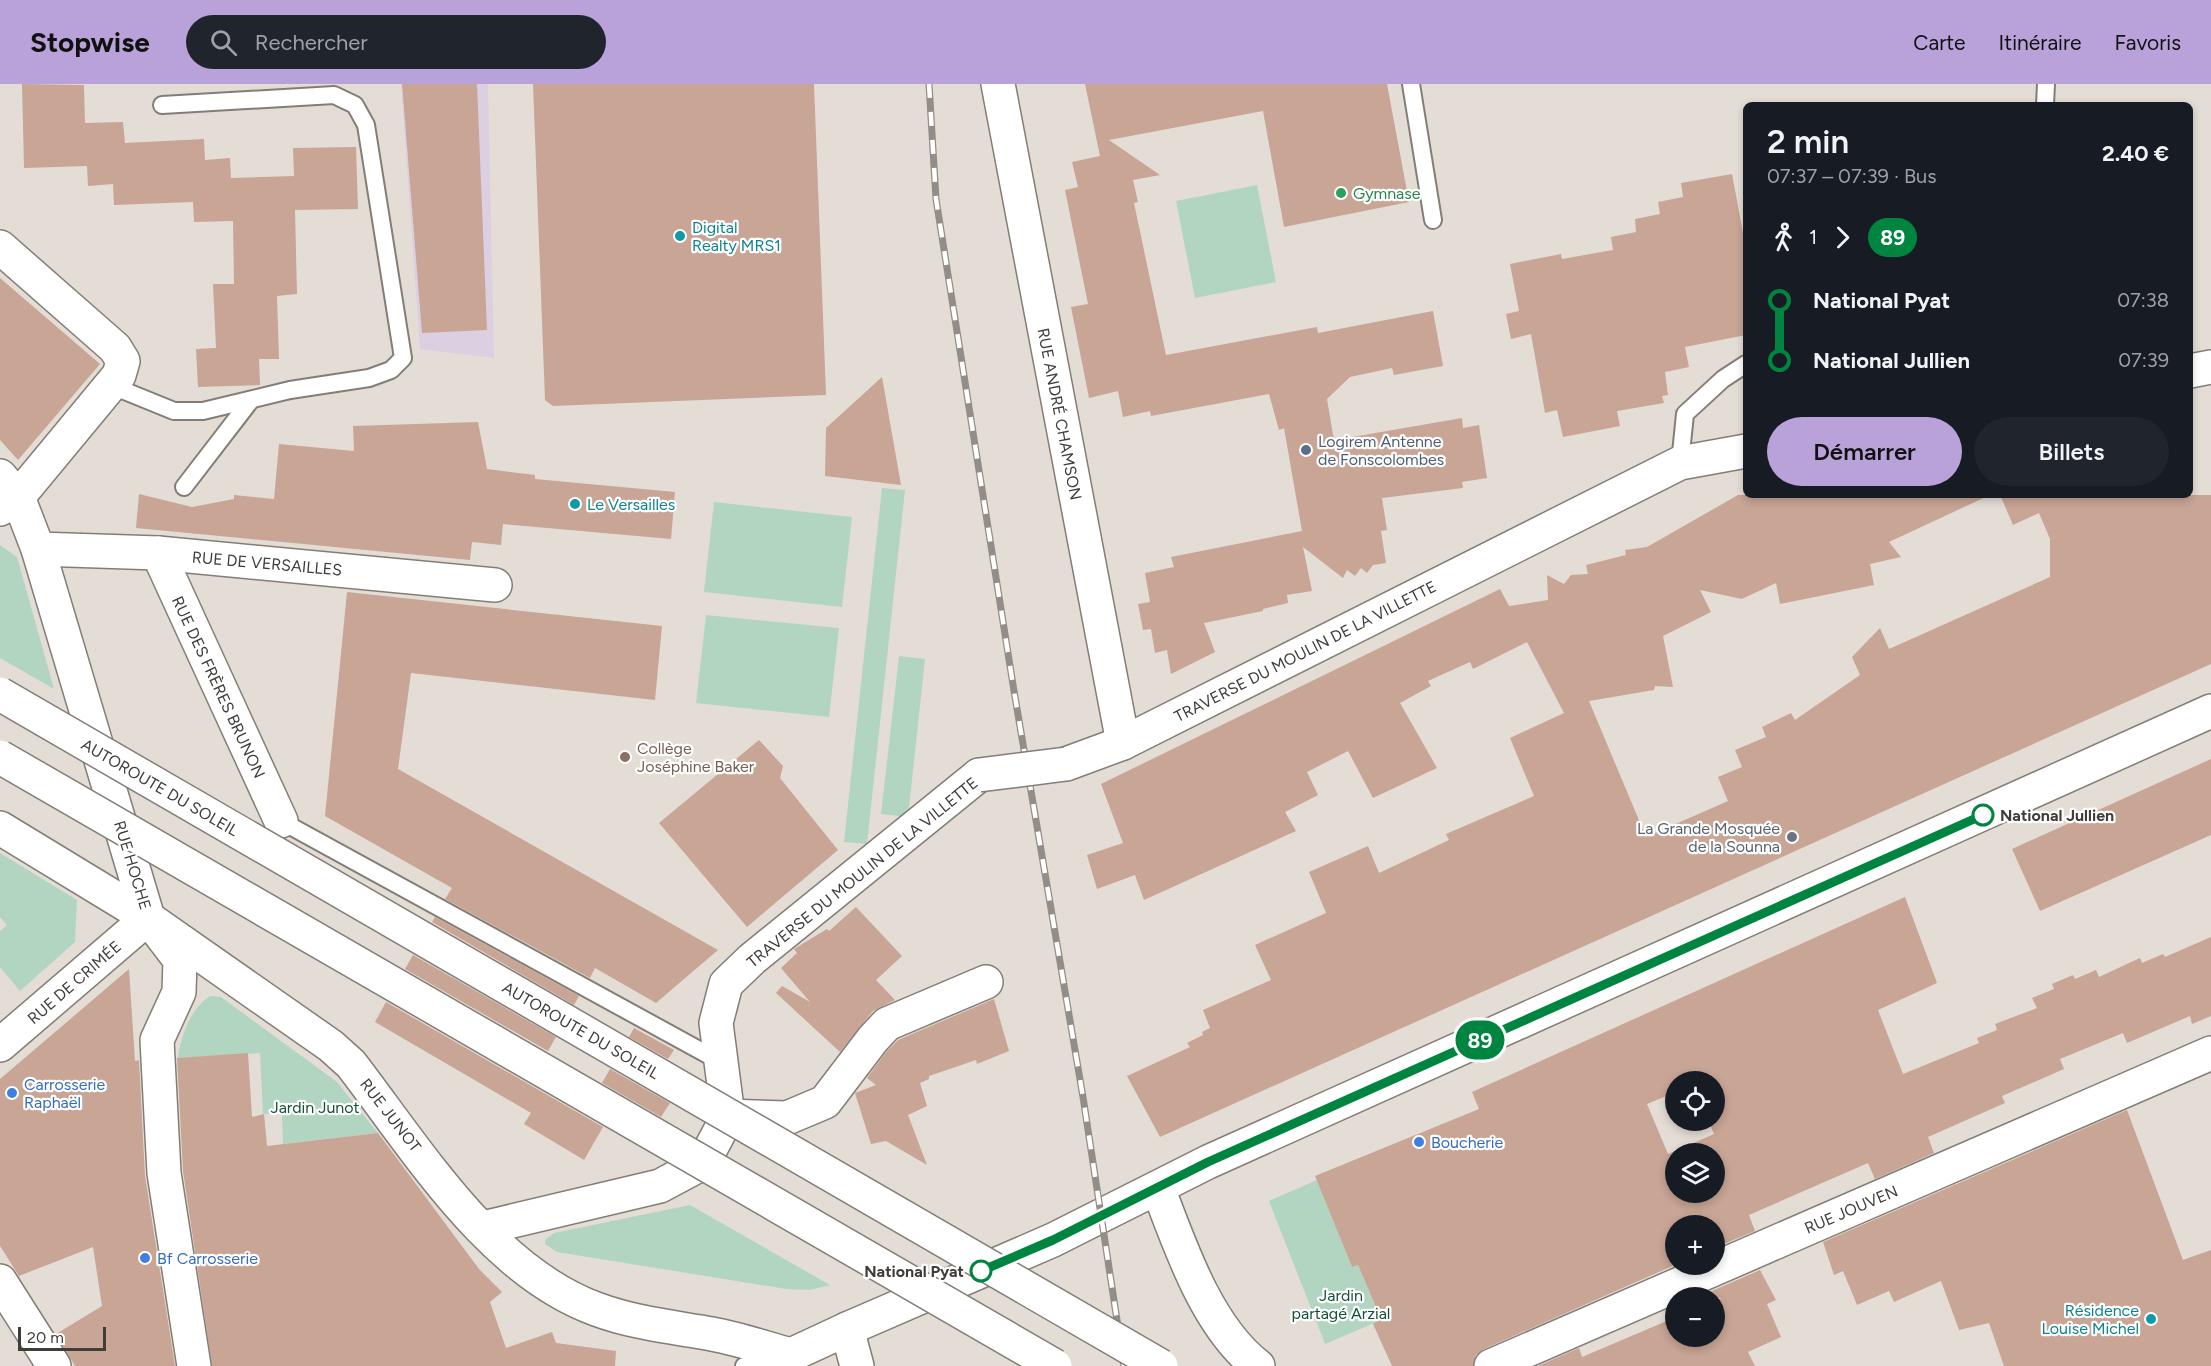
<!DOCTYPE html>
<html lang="fr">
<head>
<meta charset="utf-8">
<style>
  :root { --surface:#171b24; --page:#20242c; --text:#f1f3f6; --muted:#9ea1a6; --accent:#b9a2d9 }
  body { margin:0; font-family:Figtree,sans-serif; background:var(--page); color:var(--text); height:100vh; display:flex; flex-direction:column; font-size:22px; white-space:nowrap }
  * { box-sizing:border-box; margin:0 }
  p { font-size:20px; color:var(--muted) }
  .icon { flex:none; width:33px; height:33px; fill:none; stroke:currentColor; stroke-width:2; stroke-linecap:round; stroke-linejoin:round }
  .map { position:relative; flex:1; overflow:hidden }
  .sheet { position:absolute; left:1743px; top:18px; width:450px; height:396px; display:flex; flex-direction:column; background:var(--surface); border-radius:9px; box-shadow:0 3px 9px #0003 }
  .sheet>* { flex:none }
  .badge { padding:0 12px; border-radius:20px; font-size:21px; line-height:39px }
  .tools { position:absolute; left:1665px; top:987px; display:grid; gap:12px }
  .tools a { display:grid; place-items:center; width:60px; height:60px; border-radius:50%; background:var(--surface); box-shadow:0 3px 9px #0003; font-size:30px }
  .scale { position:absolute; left:18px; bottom:15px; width:88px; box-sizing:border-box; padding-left:6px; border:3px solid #3f3c39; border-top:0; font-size:16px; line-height:21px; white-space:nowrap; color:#3f3c39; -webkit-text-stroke:4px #fff; paint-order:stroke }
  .map>.badge { position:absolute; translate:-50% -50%; box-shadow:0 0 0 3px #fff }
  .legs { display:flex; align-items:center; gap:9px; height:66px; padding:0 24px; font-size:20px }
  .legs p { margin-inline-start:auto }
  .head { display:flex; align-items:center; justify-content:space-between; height:102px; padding:0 24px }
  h1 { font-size:33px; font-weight:600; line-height:45px }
  .cta { display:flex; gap:12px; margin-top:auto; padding:12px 24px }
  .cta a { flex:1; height:69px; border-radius:36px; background:var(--accent); color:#111; font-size:24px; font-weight:600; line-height:69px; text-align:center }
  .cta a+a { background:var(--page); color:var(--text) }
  ul { padding:0 24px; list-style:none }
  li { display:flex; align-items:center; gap:21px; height:60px; font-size:22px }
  li i { display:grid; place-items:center; width:9px; height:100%; margin:0 8px; background:currentColor }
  li i::after { content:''; width:15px; height:15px; margin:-8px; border:4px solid; border-radius:50%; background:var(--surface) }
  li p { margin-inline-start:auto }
  li:first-child i { background:linear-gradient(#0000 50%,currentColor 0) }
  li:last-child i { background:linear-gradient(currentColor 50%,#0000 0) }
  header { display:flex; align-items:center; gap:36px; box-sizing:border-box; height:84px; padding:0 30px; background:var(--accent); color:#111 }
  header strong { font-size:28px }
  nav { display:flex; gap:33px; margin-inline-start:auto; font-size:21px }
  .search { width:420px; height:54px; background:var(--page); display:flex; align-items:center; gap:15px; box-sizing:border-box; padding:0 21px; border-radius:33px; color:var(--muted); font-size:22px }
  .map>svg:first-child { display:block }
</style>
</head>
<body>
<header>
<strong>Stopwise</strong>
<div class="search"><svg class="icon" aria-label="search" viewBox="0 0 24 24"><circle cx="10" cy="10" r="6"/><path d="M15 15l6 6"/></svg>Rechercher</div>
<nav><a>Carte</a><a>Itinéraire</a><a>Favoris</a></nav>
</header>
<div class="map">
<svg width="2211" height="1282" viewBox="0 0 2211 1282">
  <rect width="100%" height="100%" fill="#e4ddd5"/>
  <!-- commercial -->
  <path fill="#dccfe2" d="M 401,0 L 488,0 L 494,274 L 420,265 Z"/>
  <!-- green -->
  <g fill="#b2d5c1">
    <path d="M 1257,101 L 1276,198 L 1195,214 L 1176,117 Z"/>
    <path d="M 882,404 L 905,406 L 867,760 L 844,758 Z"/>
    <path d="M 714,418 L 852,433 L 842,523 L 704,508 Z"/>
    <path d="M 0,461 L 17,473 L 54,605 L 0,574 Z"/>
    <path d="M 706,531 L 839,544 L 829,633 L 696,619 Z"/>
    <path d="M 899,572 L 925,575 L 908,733 L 881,730 Z"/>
    <path d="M 0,769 L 77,816 L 75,858 L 20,907 L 0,883 L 0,847 L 7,841 L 0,833 Z"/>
    <path d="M 211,912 L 221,913 L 337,998 L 378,1049 L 283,1060 L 282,1030 L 263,1030 L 260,969 L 178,974 C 180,953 192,921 211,912 Z"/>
    <path d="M 1317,1096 L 1352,1183 L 1358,1181 L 1381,1236 L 1325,1260 L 1269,1117 Z"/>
    <path d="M 690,1121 L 830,1201 L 831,1201 L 809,1206 L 786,1205 L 557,1168 L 545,1160 L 545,1156 L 554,1149 Z"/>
  </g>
  <!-- building -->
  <g fill="#c8a595" fill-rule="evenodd">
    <path d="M 22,0 L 84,1 L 85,39 L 123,38 L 125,59 L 204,55 L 205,76 L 230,74 L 231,94 L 294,92 L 293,64 L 356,63 L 358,125 L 295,126 L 297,210 L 277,212 L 279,275 L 259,275 L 260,301 L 198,303 L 196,265 L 216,264 L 213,200 L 234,200 L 233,137 L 194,138 L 193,118 L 114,121 L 113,100 L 88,102 L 87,82 L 24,84 Z"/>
    <path d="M 402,0 L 477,0 L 487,246 L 422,249 Z"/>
    <path d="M 533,0 L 814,0 L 826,311 L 553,322 L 545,316 Z"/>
    <path d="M 1085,0 L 1387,0 L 1409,118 L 1284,143 L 1263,27 L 1109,56 L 1160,91 L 1133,96 L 1138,118 L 1134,119 L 1166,271 L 1317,243 L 1318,249 L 1433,227 L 1443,282 L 1394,291 L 1392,284 L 1350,293 L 1327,315 L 1333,351 L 1335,356 L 1462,334 L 1463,344 L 1479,341 L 1487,394 L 1462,398 L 1463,404 L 1382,414 L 1387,446 L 1381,447 L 1386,479 L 1373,481 L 1367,489 L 1361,484 L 1355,492 L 1347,486 L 1343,494 L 1303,463 L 1312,507 L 1287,511 L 1288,519 L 1263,525 L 1263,527 L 1204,539 L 1215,568 L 1171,590 L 1167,566 L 1155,569 L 1151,545 L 1143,546 L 1138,520 L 1150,518 L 1145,489 L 1174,483 L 1171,473 L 1302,447 L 1284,344 L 1279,346 L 1269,310 L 1151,332 L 1150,327 L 1123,333 L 1118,307 L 1089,314 L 1071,223 L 1088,220 L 1065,106 L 1078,103 L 1072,78 L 1100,72 Z"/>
    <path d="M 1732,90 L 1746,165 L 1746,251 L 1685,263 L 1689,283 L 1665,288 L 1668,311 L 1662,312 L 1664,319 L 1617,327 L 1620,342 L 1563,353 L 1557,326 L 1545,329 L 1531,250 L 1511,255 L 1506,230 L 1519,227 L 1510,180 L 1561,170 L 1562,175 L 1613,166 L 1611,153 L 1636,148 L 1635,135 L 1660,130 L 1658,118 L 1683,113 L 1681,99 Z"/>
    <path d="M 0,194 L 100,280 L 18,376 L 0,356 Z"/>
    <path d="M 882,293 L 901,401 L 825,392 L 826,344 Z"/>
    <path d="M 478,338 L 487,385 L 535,391 L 535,395 L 675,408 L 671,455 L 503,440 L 501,461 L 472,458 L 470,476 L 136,444 L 139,410 L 192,423 L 234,415 L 234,411 L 274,415 L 279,360 L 354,367 L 353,342 Z"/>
    <path d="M 1738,411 L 1990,411 L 1889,458 L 1901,473 L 1870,480 L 1874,501 L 1780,520 L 1776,499 L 1742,515 L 1700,506 L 1711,528 L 1663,552 L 1673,603 L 1655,602 L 1654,606 L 1589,617 L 1646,753 L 1728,717 L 1718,693 L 1742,683 L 1735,666 L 1766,653 L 1762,643 L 1791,629 L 1795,636 L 1860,591 L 1852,573 L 1880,544 L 1889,565 L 2050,493 L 2050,455 L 2039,429 L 2013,441 L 2000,411 L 2211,411 L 2211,580 L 1160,1053 L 1127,992 L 1190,963 L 1187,959 L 1203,951 L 1202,948 L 1210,944 L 1203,926 L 1271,896 L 1255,861 L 1326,829 L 1309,788 L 1368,762 L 1379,789 L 1449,756 L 1446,750 L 1534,712 L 1510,654 L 1564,629 L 1527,558 L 1473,585 L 1470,578 L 1428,597 L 1431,602 L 1400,619 L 1437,684 L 1373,714 L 1348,667 L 1307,688 L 1318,711 L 1285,728 L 1296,747 L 1144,816 L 1135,791 L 1097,805 L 1087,771 L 1123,759 L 1101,700 L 1500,505 L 1509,522 L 1548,516 L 1547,491 L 1564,500 L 1571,491 L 1588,490 L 1586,481 L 1626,471 L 1625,466 L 1647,463 Z"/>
    <path d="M 347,508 L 662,542 L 655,616 L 411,589 L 398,685 L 718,866 L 656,919 L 595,884 L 590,894 L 445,815 L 452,804 L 325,732 Z"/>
    <path d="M 759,656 L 783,682 L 780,694 L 838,766 L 747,843 L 659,739 Z"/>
    <path d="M 2211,675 L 2211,751 L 2040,827 L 2012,765 Z"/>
    <path d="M 1905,813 L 1937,899 L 1878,926 L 1903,990 L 1979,959 L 1977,954 L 1997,946 L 1995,940 L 2037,924 L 2032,914 L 2054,905 L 2052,900 L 2073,891 L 2075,895 L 2096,886 L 2099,893 L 2140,874 L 2142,879 L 2163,870 L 2165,873 L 2211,853 L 2211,932 L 2192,940 L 2190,932 L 2127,959 L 2123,949 L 2060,975 L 2064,985 L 2002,1012 L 2005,1019 L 1928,1053 L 1934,1069 L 1875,1095 L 1868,1079 L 1749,1131 L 1755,1147 L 1714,1164 L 1714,1142 L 1676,1142 L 1677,1180 L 1484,1265 L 1476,1271 L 1473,1282 L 1392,1282 L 1373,1240 L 1381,1235 L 1358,1181 L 1352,1183 L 1315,1092 L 1479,1025 L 1472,1008 ZM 1676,998 L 1714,998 L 1714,1036 L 1708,1036 L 1714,1050 L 1668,1070 L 1647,1020 L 1676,1008 ZM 1676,1070 L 1714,1070 L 1714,1108 L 1676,1108 Z"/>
    <path d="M 856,823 L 902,872 L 876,896 L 895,916 L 873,927 L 840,968 L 776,909 L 782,902 L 810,918 L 781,884 L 797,869 L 794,865 L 827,845 L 829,847 Z"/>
    <path d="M 435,833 L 579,912 L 574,921 L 432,838 Z"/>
    <path d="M 413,871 L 556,953 L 548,967 L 405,885 Z"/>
    <path d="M 129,885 L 135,977 L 139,976 L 145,1092 L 175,1282 L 75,1282 L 56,1250 L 102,1222 L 93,1163 L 19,1192 L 0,1162 L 0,995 Z"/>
    <path d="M 994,915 L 1009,967 L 977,980 L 976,976 L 929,992 L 929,995 L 920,999 L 927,1022 L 908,1031 L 927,1081 L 886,1057 L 871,1060 L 855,1009 L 876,1001 L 867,994 L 887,967 L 898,956 Z"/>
    <path d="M 386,918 L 603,1043 L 584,1076 L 524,1040 L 531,1029 L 375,938 Z"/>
    <path d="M 634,944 L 674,966 L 668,975 L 629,953 Z"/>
    <path d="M 248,969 L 252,1033 L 264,1030 L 267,1062 L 378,1049 L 479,1185 L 502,1208 L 490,1218 L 506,1264 L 552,1248 L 556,1259 L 616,1267 L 615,1282 L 212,1282 L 183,1087 L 177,974 Z"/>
    <path d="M 610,985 L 670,1019 L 661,1033 L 602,999 Z"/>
    <path d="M 2127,1026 L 2183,1176 L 2211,1166 L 2211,1282 L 2004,1282 L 1989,1239 L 1959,1246 L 1941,1197 L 1894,1218 L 1889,1207 L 1857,1221 L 1843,1187 L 1834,1191 L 1823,1158 Z"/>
    <path d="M 1760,1186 L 1776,1216 L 1767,1220 L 1781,1253 L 1748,1268 L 1755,1282 L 1538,1282 L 1579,1264 L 1582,1273 L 1676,1233 L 1676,1252 L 1714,1252 L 1714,1217 L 1722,1214 L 1696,1214 Z"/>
  </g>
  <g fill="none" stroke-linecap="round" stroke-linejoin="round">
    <!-- lane casing -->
    <g stroke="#847d76" stroke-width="20">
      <g id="lane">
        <path d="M 1411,0 L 1433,136"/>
        <path d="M 2045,21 L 2046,0"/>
        <path d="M 110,301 L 174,327 L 203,327 L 290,306 L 369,294 L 391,286 L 403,274 L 366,41 L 355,21 L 334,11 L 162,21"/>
        <path d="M 1680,379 L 1685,330 L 1723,295 L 1746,280"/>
        <path d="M 184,403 L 251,316"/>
        <path d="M 281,737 L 721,978"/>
        <path d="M 744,1282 L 779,1274"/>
      </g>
    </g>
    <!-- street casing -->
    <g stroke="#847d76" stroke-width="36">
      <g id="street">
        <path d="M 998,0 L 1123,659"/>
        <path d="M 0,163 L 115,264 L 123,277 L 119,291 L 18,413 L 0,425"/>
        <path d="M 2190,287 L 2211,283"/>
        <path d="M 38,465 L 158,469 L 495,501"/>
        <path d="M 158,469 L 281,737"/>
        <path d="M 1066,680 L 1123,659 L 1680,379 L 1746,367"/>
        <path d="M 0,744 L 148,834 L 331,962 L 351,980 C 418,1067 490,1186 596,1225 C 633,1239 673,1243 712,1250 C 739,1255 765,1264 791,1271"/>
        <path d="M 728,1032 L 787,1034 L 825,1018 L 873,955 L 887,940 L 986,898"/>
        <path d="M 1158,1104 C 1180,1162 1207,1243 1258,1282"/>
        <path d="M 483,1144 L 660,1102 L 703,1079 L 728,1032 L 716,939 L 726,900 L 752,875 L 979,691"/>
        <path d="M 847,1245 L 857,1282"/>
        <path d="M 776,1282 L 791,1271 L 847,1245 L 1053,1156 L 1208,1078 L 2211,627"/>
        <path d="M 1491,1282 L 2211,969"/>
      </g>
    </g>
    <!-- secondary casing -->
    <g stroke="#847d76" stroke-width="36">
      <g id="secondary">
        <path d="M 0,392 L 18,413 L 38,465 L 148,834 L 180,876 L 179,908 L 157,956 L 164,1089 L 194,1282"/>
        <path d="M 0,961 L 148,834"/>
        <path d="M 0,1197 L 54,1282"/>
      </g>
    </g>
    <!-- lane -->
    <use href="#lane" stroke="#fff" stroke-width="16"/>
    <!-- street -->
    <use href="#street" stroke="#fff" stroke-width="33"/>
    <!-- secondary -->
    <use href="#secondary" stroke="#fff" stroke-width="33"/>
    <!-- rail casing -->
    <g stroke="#928d87" stroke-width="7">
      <path id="rail" d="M 929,0 L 936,115 L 1014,607 L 1083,1013 L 1124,1282"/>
    </g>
    <!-- rail -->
    <use href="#rail" stroke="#fff" stroke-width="4.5" stroke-dasharray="14" stroke-linecap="butt"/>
    <!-- street-bridge casing -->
    <g stroke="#847d76" stroke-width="36" stroke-linecap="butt">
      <path id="street-bridge" d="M 979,691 L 1066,680"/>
    </g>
    <!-- highway-bridge casing -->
    <g stroke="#847d76" stroke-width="36" stroke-linecap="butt">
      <g id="highway-bridge">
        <path d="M 0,610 L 1161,1282"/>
        <path d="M 0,673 L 1055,1282"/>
      </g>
    </g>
    <!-- street-bridge -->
    <use href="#street-bridge" stroke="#fff" stroke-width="33"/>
    <!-- highway-bridge -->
    <use href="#highway-bridge" stroke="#fff" stroke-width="33"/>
  </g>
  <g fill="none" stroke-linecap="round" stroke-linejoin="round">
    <!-- line-1 casing -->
    <g stroke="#fff" stroke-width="14">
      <path id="line-1" d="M 981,1187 L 1053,1156 L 1208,1078 L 1983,731"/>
    </g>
    <!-- line-1 -->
    <use href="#line-1" stroke="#008540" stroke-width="9"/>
  </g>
  <!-- markers -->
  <circle fill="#2e9e5b" stroke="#fff" stroke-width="2" cx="1341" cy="109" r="6"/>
  <g fill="#0f9aa8" stroke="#fff" stroke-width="2">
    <circle cx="680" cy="152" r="6"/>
    <circle cx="575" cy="420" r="6"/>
    <circle cx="2151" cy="1235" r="6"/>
  </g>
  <circle fill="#5c6f8a" stroke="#fff" stroke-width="2" cx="1306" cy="366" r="6"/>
  <circle fill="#8d6e63" stroke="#fff" stroke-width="2" cx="625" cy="673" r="6"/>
  <g fill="#fff" stroke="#008540" stroke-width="3">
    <circle cx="1983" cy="731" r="10"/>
    <circle cx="981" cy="1187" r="10"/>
  </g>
  <circle fill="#6b7280" stroke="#fff" stroke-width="2" cx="1792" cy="753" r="6"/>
  <g fill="#3f7fe0" stroke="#fff" stroke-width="2">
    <circle cx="12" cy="1009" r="6"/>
    <circle cx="1419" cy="1058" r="6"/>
    <circle cx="145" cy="1174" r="6"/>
  </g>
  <g text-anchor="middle" stroke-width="4.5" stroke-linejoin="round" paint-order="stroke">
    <!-- leisure labels -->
    <g font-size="16" fill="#27864d" stroke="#fff" text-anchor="start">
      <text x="1353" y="115">Gymnase</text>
    </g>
    <!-- culture labels -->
    <g font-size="16" fill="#0d838f" stroke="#fff" text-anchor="start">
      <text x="692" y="149">Digital<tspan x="692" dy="18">Realty MRS1</tspan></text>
      <text x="587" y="426">Le Versailles</text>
      <text x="2139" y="1232" text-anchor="end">Résidence<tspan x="2139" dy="18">Louise Michel</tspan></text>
    </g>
    <!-- street labels -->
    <g font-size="16" fill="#3f3c39" stroke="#fff">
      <text transform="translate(1060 330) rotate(79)" y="6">RUE ANDRÉ CHAMSON</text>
      <text transform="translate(267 479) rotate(5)" y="6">RUE DE VERSAILLES</text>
      <text transform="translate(1305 567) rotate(-27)" y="6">TRAVERSE DU MOULIN DE LA VILLETTE</text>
      <text transform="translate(219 603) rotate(65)" y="6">RUE DES FRÈRES BRUNON</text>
      <text transform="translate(160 703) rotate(30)" y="6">AUTOROUTE DU SOLEIL</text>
      <text transform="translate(133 781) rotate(73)" y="6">RUE HOCHE</text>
      <text transform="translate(862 788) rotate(-39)" y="6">TRAVERSE DU MOULIN DE LA VILLETTE</text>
      <text transform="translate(74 898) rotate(-41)" y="6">RUE DE CRIMÉE</text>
      <text transform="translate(581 946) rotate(30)" y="6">AUTOROUTE DU SOLEIL</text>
      <text transform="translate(391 1031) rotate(52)" y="6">RUE JUNOT</text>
      <text transform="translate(1851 1125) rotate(-23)" y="6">RUE JOUVEN</text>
    </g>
    <!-- service labels -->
    <g font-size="16" fill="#4e5e75" stroke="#fff" text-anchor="start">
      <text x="1318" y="363">Logirem Antenne<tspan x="1318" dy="18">de Fonscolombes</tspan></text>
    </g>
    <!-- education labels -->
    <g font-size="16" fill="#785e54" stroke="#fff" text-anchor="start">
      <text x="637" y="670">Collège<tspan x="637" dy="18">Joséphine Baker</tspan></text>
    </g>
    <!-- stop labels -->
    <g font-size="16" font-weight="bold" fill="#3f3c39" stroke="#fff" text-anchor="start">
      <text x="2000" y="737">National Jullien</text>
      <text x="964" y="1193" text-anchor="end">National Pyat</text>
    </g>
    <!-- worship labels -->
    <g font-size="16" fill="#5b616d" stroke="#fff" text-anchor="end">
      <text x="1780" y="750">La Grande Mosquée<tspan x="1780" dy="18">de la Sounna</tspan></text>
    </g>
    <!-- shop labels -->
    <g font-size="16" fill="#366cbe" stroke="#fff" text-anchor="start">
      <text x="24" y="1006">Carrosserie<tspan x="24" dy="18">Raphaël</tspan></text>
      <text x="1431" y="1064">Boucherie</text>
      <text x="157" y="1180">Bf Carrosserie</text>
    </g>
    <!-- park labels -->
    <g font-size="16" fill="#125137" stroke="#fff">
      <text x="315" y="1029">Jardin Junot</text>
      <text x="1341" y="1217">Jardin<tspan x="1341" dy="18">partagé Arzial</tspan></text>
    </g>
  </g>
</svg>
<div class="tools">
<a><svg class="icon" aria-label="locate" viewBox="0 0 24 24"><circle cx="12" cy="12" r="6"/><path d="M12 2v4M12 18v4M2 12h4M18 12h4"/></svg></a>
<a><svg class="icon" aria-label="layers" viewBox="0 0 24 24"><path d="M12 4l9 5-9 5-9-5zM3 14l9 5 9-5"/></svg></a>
<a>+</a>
<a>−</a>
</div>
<div class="scale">20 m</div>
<b class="badge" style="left:1480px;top:956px;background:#008540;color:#fff">89</b>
<section class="sheet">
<div class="head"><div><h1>2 min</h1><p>07:37 – 07:39 · Bus</p></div><b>2.40 €</b></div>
<div class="legs"><svg class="icon" aria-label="walk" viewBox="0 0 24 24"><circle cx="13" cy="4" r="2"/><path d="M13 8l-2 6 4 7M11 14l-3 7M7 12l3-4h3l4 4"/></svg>1<svg class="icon" aria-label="forward" viewBox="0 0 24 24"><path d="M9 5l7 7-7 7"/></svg><b class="badge" style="background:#008540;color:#fff">89</b></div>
<ul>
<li><i style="color:#008540"></i><b>National Pyat</b><p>07:38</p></li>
<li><i style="color:#008540"></i><b>National Jullien</b><p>07:39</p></li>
</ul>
<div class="cta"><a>Démarrer</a><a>Billets</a></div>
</section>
</div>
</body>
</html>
